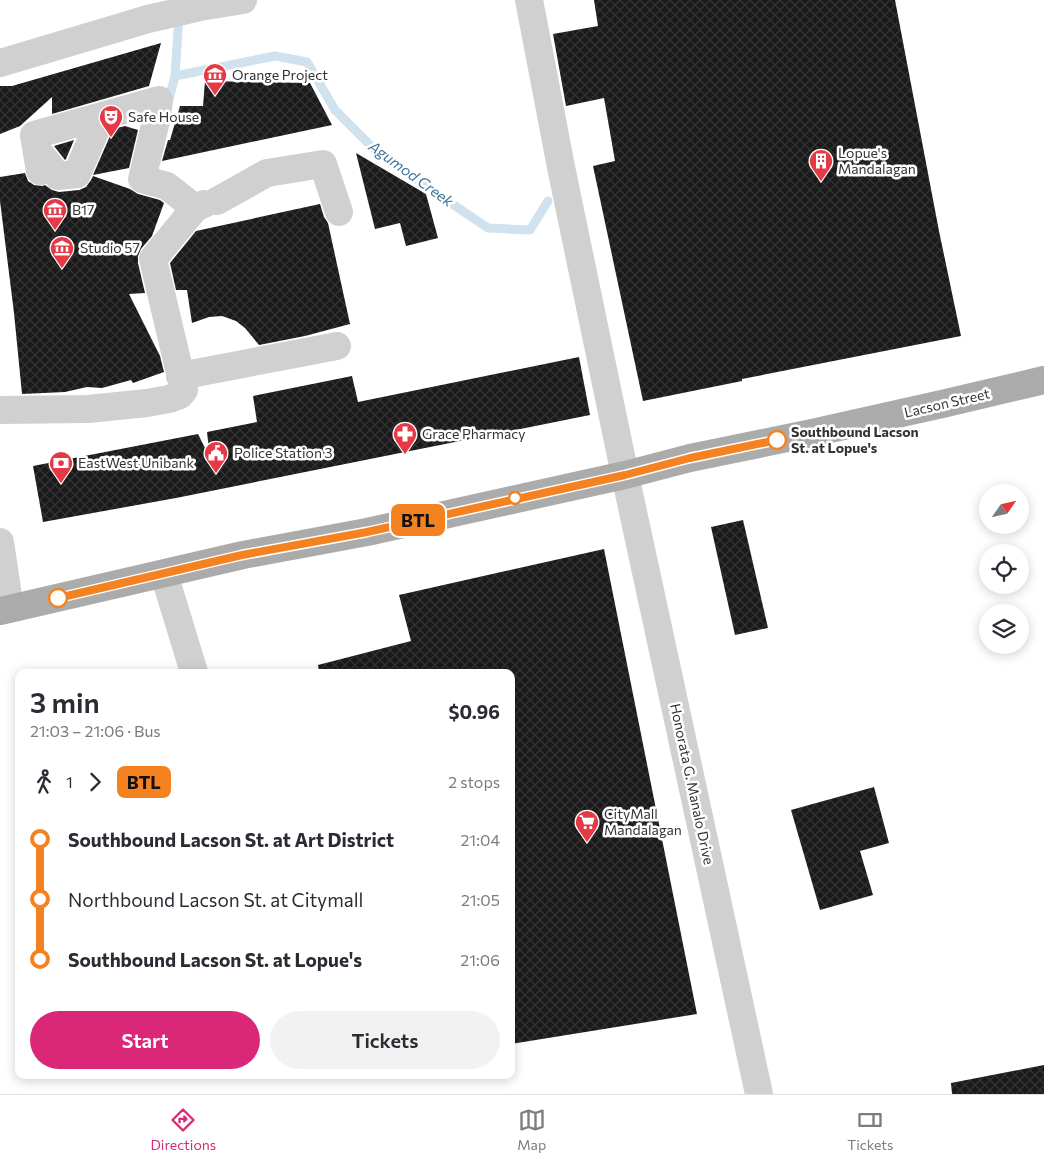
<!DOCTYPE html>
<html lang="en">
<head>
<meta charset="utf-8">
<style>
  :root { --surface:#fff; --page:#f2f2f3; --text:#2b2b33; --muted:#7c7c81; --line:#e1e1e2; --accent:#db2777 }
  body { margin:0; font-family:Commissioner,sans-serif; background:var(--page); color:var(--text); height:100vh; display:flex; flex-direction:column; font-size:19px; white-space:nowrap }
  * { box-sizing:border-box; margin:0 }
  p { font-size:16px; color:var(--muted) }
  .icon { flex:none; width:28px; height:28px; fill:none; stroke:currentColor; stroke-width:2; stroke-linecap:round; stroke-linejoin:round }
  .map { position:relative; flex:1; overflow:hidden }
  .side { position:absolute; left:15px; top:669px; width:500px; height:410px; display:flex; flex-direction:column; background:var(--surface); border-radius:10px; box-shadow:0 2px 12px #0003 }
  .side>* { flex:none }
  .badge { padding:0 10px; border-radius:8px; font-size:18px; line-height:32px }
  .needle { width:32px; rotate:56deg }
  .tools { position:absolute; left:979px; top:484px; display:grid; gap:10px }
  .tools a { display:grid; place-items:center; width:50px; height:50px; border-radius:50%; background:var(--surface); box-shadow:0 2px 12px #0003; font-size:25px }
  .map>.badge { position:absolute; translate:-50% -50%; box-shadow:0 0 0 2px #fff }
  .legs { display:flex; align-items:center; gap:8px; height:55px; padding:0 15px; font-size:16px }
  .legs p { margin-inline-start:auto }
  .headline { display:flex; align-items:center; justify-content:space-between; height:85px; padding:0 15px }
  h1 { font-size:28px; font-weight:600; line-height:38px }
  .button { display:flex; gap:10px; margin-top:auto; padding:10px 15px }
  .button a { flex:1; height:58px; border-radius:30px; background:var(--accent); color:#fff; font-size:20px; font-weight:600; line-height:58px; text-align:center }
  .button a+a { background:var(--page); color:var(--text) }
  ul { padding:0 15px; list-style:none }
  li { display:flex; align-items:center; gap:18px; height:60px; font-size:19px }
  li i { display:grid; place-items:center; width:8px; height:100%; margin:0 6px; background:currentColor }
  li i::after { content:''; width:12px; height:12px; margin:-6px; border:4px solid; border-radius:50%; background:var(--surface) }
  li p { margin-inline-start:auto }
  li:first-child i { background:linear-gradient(#0000 50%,currentColor 0) }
  li:last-child i { background:linear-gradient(currentColor 50%,#0000 0) }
  .tabs { display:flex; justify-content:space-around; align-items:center; height:70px; border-top:1px solid var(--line); background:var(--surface); font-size:14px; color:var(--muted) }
  .tabs a { display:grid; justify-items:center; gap:2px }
  .tabs .active { color:var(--accent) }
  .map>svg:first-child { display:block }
</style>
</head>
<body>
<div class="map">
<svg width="1044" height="1094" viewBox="0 0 1044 1094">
  <defs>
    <pattern id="building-cross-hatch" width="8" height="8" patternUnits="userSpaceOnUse" patternTransform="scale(1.25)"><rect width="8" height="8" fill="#1a1a1a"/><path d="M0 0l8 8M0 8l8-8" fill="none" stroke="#333"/></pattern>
  </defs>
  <rect width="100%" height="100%" fill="#fff"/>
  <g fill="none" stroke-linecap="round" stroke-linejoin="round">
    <!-- stream -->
    <g stroke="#cfe2ee" stroke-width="9">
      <path d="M 175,76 L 275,56 L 307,62 L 335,110 L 373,148 L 442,197 L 488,228 L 530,230 L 548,201"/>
      <path d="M 168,103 L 175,76 L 179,15"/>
    </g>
  </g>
  <!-- building -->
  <g fill="url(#building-cross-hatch)">
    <path d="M 594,0 L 895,0 L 939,231 L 961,336 L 742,379 L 742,381 L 643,401 L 593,166 L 615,161 L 604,98 L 566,106 L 553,34 L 598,26 Z"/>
    <path d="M 161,43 L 149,86 L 52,114 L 52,97 L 20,126 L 0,134 L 0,86 L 12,86 Z"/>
    <path d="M 205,81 L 310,83 L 332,125 L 162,161 L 168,140 L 170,140 L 180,106 L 203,106 Z"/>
    <path d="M 125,126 L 138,130 L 129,168 L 93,175 L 113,129 Z"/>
    <path d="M 74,140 L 66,159 L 65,160 L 54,146 Z"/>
    <path d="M 356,153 L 426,194 L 438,238 L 406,246 L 400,223 L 375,229 Z"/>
    <path d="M 25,173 L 28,181 L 34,185 L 42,186 L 45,185 L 52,190 L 59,192 L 79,190 L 86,187 L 91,180 L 93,176 L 130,189 L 138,194 L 160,200 L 164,203 L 152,236 L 141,249 L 138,256 L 138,263 L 145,293 L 129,294 L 160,356 L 164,372 L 133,383 L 131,380 L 102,388 L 87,387 L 65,392 L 22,394 L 14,313 L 0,201 L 0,177 Z"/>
    <path d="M 320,204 L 324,217 L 328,223 L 350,324 L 305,336 L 259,345 L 245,328 L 236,321 L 222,316 L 209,317 L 192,323 L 187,290 L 176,290 L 170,263 L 196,231 Z"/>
    <path d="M 579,357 L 590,415 L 176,498 L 43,522 L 33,466 L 198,434 L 210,458 L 207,432 L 257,422 L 253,396 L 352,376 L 358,402 Z"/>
    <path d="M 743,520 L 768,628 L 735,635 L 711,527 Z"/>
    <path d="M 604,549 L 697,1014 L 511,1044 L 511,672 L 319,672 L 318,665 L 411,641 L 399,595 Z"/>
    <path d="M 874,787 L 889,843 L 860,851 L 873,895 L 820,910 L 791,810 Z"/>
    <path d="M 1044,1065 L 1044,1094 L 952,1094 L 951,1083 Z"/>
  </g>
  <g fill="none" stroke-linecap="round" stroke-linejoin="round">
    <!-- minor -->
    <g stroke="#d0d0d0" stroke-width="28">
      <path d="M 529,0 L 562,172 L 625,475 L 759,1094"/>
      <path d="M 0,63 L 148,19 L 200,7 L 243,0"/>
      <path d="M 37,150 L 58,176 L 77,174 L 101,117"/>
      <path d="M 40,171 L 34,135 L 159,100 L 156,121 L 142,179 L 167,186 L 195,208"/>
      <path d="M 217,201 L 267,173 L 323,164 L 339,212"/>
      <path d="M 180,376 L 337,346"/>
      <path d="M 0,410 L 88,409 L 147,403 L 169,399 L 180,395 L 184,390 L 153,259 L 195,208 L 204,204"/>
      <path d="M 0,542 L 10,609"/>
      <path d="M 164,574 L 194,672"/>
    </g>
    <!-- major -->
    <path stroke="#ababab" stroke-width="28" d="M 0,611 L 243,555 L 367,532 L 625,475 L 690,458 L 812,433 L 942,404 L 1044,380"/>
  </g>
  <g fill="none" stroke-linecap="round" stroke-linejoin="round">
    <!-- line-1 casing -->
    <g stroke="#fff" stroke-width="11">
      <path id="line-1" d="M 58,598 L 242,555 L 367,532 L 625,475 L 690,458 L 777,440"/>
    </g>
    <!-- line-1 -->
    <use href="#line-1" stroke="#f58220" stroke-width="8"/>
  </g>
  <!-- icons -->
  <defs>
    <g id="museum-pin" transform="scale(1.25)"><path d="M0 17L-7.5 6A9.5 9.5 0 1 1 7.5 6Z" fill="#e63946" stroke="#fff"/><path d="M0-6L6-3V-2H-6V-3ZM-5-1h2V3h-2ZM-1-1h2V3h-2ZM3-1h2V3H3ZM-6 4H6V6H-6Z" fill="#fff"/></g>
    <g id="theatre-pin" transform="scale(1.25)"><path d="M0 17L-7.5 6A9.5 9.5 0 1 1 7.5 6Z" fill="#e63946" stroke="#fff"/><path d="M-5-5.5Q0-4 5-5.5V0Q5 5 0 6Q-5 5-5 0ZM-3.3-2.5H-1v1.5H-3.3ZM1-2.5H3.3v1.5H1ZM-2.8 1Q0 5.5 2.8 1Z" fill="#fff"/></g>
    <g id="building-pin" transform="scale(1.25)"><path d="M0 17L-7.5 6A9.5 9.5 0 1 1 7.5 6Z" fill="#e63946" stroke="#fff"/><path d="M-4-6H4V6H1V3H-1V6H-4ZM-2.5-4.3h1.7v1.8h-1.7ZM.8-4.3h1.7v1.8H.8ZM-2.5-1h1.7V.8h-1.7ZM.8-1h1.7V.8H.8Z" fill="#fff"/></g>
    <g id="pharmacy-pin" transform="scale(1.25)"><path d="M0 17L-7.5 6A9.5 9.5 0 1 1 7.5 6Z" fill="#e63946" stroke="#fff"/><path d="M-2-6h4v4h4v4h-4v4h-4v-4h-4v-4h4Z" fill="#fff"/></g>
    <g id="civic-pin" transform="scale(1.25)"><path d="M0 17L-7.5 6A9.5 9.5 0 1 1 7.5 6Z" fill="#e63946" stroke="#fff"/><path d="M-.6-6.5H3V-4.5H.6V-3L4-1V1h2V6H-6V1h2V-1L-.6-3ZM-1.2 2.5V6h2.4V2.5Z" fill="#fff"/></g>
    <g id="bank-pin" transform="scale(1.25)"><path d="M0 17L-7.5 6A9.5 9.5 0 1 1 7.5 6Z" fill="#e63946" stroke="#fff"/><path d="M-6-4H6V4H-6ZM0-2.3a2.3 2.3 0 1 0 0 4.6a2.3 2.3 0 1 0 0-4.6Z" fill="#fff"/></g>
    <g id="supermarket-pin" transform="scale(1.25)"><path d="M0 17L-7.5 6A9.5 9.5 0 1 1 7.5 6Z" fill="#e63946" stroke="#fff"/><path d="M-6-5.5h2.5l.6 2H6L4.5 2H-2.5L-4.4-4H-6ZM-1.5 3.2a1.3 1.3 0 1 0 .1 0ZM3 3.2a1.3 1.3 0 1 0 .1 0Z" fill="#fff"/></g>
  </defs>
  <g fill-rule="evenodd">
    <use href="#museum-pin" x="215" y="75"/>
    <use href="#theatre-pin" x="111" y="117"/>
    <use href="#building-pin" x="821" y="161"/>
    <use href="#museum-pin" x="55" y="210"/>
    <use href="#museum-pin" x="62" y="248"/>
    <use href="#pharmacy-pin" x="405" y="434"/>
    <use href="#civic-pin" x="216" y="453"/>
    <use href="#bank-pin" x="61" y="463"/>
    <use href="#supermarket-pin" x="587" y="822"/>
  </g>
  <!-- markers -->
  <g fill="#fff" stroke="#f58220" stroke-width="2.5">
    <circle cx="777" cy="440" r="9"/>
    <circle cx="515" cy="498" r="6"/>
    <circle cx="58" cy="598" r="9"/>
  </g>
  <g text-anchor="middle" stroke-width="5" stroke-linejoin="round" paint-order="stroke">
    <!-- poi labels -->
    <g font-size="14" fill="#333" stroke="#fff" text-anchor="start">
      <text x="232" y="80">Orange Project</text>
      <text x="128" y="122">Safe House</text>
      <text x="838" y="158">Lopue's<tspan x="838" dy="16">Mandalagan</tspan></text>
      <text x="72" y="215">B17</text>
      <text x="80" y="253">Studio 57</text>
      <text x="422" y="439">Grace Pharmacy</text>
      <text x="234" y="458">Police Station 3</text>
      <text x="78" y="468">EastWest Unibank</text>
      <text x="604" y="819">CityMall<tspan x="604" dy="16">Mandalagan</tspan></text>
    </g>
    <!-- street labels -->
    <g font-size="14" fill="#333" stroke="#fff">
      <text transform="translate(947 403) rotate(-13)" y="5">Lacson Street</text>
      <text transform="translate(692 784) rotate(78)" y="5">Honorata G. Manalo Drive</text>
    </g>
    <!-- stop labels -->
    <g font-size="14" font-weight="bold" fill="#333" stroke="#fff" text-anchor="start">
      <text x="791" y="437">Southbound Lacson<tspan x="791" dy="16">St. at Lopue's</tspan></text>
    </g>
    <!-- water labels -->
    <g font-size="15" font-style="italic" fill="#3f7597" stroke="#fff">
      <text transform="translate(411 174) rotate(36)" y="5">Agumod Creek</text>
    </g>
  </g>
</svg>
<div class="tools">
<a><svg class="needle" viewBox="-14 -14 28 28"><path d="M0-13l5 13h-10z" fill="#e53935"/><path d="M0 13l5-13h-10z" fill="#7c7c81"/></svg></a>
<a><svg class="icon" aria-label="locate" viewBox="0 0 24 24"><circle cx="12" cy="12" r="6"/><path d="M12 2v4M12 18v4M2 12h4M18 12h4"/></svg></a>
<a><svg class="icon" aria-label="layers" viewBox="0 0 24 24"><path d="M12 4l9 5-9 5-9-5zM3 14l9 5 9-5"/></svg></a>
</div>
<b class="badge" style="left:418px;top:520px;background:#f58220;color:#111">BTL</b>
<section class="side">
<div class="headline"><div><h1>3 min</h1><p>21:03 – 21:06 · Bus</p></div><b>$0.96</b></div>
<div class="legs"><svg class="icon" aria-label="walk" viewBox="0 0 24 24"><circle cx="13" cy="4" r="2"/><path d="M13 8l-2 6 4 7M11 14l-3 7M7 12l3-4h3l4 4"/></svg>1<svg class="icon" aria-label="forward" viewBox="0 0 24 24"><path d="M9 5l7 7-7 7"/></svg><b class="badge" style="background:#f58220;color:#111">BTL</b><p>2 stops</p></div>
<ul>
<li><i style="color:#f58220"></i><b>Southbound Lacson St. at Art District</b><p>21:04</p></li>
<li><i style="color:#f58220"></i><span>Northbound Lacson St. at Citymall</span><p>21:05</p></li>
<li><i style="color:#f58220"></i><b>Southbound Lacson St. at Lopue's</b><p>21:06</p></li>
</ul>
<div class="button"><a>Start</a><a>Tickets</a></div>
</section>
</div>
<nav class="tabs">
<a class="active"><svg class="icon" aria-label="directions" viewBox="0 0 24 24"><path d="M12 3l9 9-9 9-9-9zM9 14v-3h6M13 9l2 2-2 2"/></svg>Directions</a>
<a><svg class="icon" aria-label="map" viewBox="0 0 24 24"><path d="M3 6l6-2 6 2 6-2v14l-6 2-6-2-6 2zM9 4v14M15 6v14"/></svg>Map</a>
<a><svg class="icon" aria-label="tickets" viewBox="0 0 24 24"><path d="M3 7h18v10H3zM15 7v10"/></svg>Tickets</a>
</nav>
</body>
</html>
